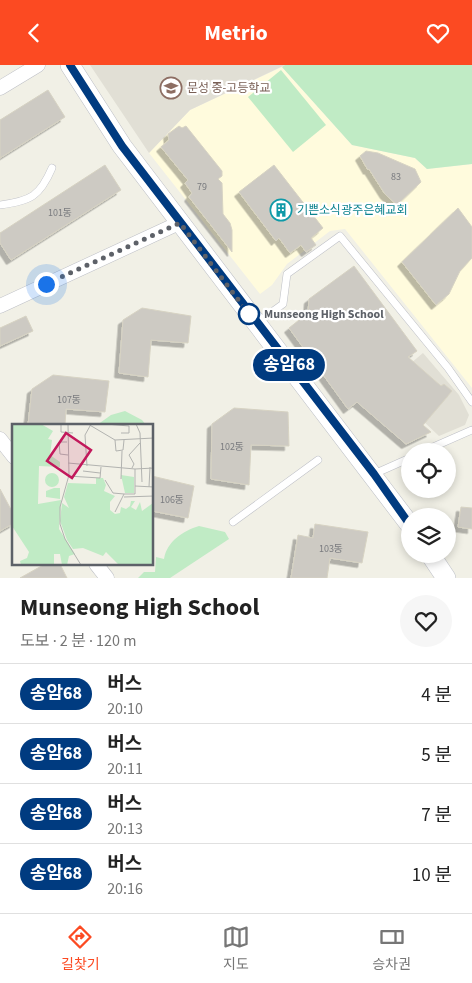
<!DOCTYPE html>
<html lang="ko">
<head>
<meta charset="utf-8">
<style>
  :root { --surface:#fff; --page:#f6f6f6; --text:#222; --muted:#767676; --line:#e0e0e0; --accent:#fc4a22 }
  body { margin:0; font-family:"Source Sans 3","Noto Sans KR",sans-serif; background:var(--page); color:var(--text); height:100vh; display:flex; flex-direction:column; font-size:19px; white-space:nowrap }
  * { box-sizing:border-box; margin:0 }
  p { font-size:16px; color:var(--muted) }
  .icon { flex:none; width:28px; height:28px; fill:none; stroke:currentColor; stroke-width:2; stroke-linecap:round; stroke-linejoin:round }
  .map { position:relative; height:513px; overflow:hidden }
  .sheet { display:flex; flex-direction:column; background:var(--surface); flex:1 }
  .sheet>* { flex:none }
  .badge { padding:0 10px; border-radius:16px; font-size:18px; line-height:32px }
  .buttons { position:absolute; left:401px; top:378px; display:grid; gap:10px }
  .buttons a { display:grid; place-items:center; width:55px; height:55px; border-radius:50%; background:var(--surface); box-shadow:0 2px 8px #0003; font-size:25px }
  .you { position:absolute; width:25px; height:25px; margin:-12px; border:4px solid #fff; border-radius:50%; background:#1a73e8; box-shadow:0 0 0 8px #1a73e833 }
  .map>.badge { position:absolute; translate:-50% -50%; box-shadow:0 0 0 2px #fff }
  .round { display:grid; place-items:center; flex:none; width:52px; height:52px; border-radius:26px; background:var(--page) }
  .summary { display:flex; align-items:center; justify-content:space-between; height:85px; padding:0 20px }
  h1 { font-size:24px; font-weight:700; line-height:38px }
  ul { padding:0; list-style:none }
  li { display:flex; align-items:center; gap:15px; height:60px; padding:0 20px; border-top:1px solid var(--line) }
  li div { flex:1 }
  li b { display:block; font-size:19px }
  li em { font-style:normal }
  li .badge { min-width:55px; font-weight:700; text-align:center }
  header { display:flex; justify-content:space-between; align-items:center; height:65px; padding:0 20px; background:var(--accent); color:#fff; font-size:22px; font-weight:700 }
  .menu { display:flex; justify-content:space-around; align-items:center; height:70px; border-top:1px solid var(--line); background:var(--surface); font-size:14px; color:var(--muted) }
  .menu a { display:grid; justify-items:center; gap:2px }
  .menu .on { color:var(--accent) }
  .map>svg:first-child { display:block }
</style>
</head>
<body>
<header><svg class="icon" aria-label="back" viewBox="0 0 24 24"><path d="M15 5l-7 7 7 7"/></svg>Metrio<svg class="icon" aria-label="heart" viewBox="0 0 24 24"><path d="M12 20l-8-8c-3-5 5-10 8-4 3-6 11-1 8 4z"/></svg></header>
<div class="map">
<svg width="472" height="513" viewBox="0 0 472 513">
  <defs>
    <filter id="shadow"><feDropShadow dx="-4.5" dy="4.5" stdDeviation="0" flood-color="#0004"/></filter>
  </defs>
  <rect width="100%" height="100%" fill="#f1f0e6"/>
  <!-- commercial -->
  <path fill="#fffbdd" d="M 282,2 L 352,80 L 415,93 L 427,104 L 472,99 L 472,323 L 345,164 L 330,166 L 287,199 L 272,220 L 260,229 L 149,88 L 190,45 Z"/>
  <!-- education -->
  <g fill="#e1dfd5">
    <path d="M 90,0 L 285,0 L 190,45 L 149,88 Z"/>
    <path d="M 423,288 L 459,330 L 469,350 L 465,360 L 439,371 L 385,320 Z"/>
  </g>
  <!-- green -->
  <g fill="#c0ebc5">
    <path d="M 285,0 L 472,0 L 472,99 L 427,104 L 415,93 L 352,80 L 282,2 Z"/>
    <path d="M 281,5 L 326,60 L 293,87 L 248,32 Z"/>
    <path d="M 125,346 L 142,355 L 146,360 L 97,360 L 111,350 Z"/>
    <path d="M 199,461 L 225,467 L 229,474 L 170,513 L 138,513 L 144,507 L 155,507 L 156,492 L 164,494 C 167,476 183,466 199,461 Z"/>
  </g>
  <!-- building -->
  <g fill="#cdcac3" stroke="#d7d3c3" filter="url(#shadow)">
    <path d="M 48,25 L 65,52 L 0,93 L 0,55 Z"/>
    <path d="M 179,61 L 182,63 L 186,61 L 222,106 L 222,111 L 218,114 L 222,118 L 223,149 L 230,158 L 232,165 L 232,187 L 189,132 L 192,128 L 185,118 L 188,115 L 161,82 L 169,75 L 168,69 Z"/>
    <path d="M 366,86 L 378,88 L 415,104 L 421,117 L 397,140 L 385,129 L 369,104 L 368,105 L 360,91 Z"/>
    <path d="M 105,100 L 121,125 L 11,195 L 0,178 L 0,168 Z"/>
    <path d="M 274,100 L 323,163 L 311,173 L 316,180 L 306,187 L 301,180 L 290,188 L 279,173 L 276,176 L 239,127 Z"/>
    <path d="M 458,143 L 472,162 L 472,193 L 460,206 L 449,229 L 436,240 L 402,197 Z"/>
    <path d="M 354,201 L 417,286 L 408,292 L 441,321 L 444,319 L 452,326 L 423,360 L 431,367 L 406,379 L 357,337 L 348,344 L 289,263 L 308,248 L 309,234 Z"/>
    <path d="M 142,243 L 191,251 L 188,278 L 151,275 L 148,312 L 119,308 L 123,255 Z"/>
    <path d="M 26,251 L 33,266 L 0,281 L 0,263 Z"/>
    <path d="M 53,310 L 109,316 L 105,347 L 66,344 L 65,360 L 28,360 L 32,324 Z"/>
    <path d="M 234,343 L 288,347 L 289,381 L 251,380 L 249,420 L 211,414 L 212,359 Z"/>
    <path d="M 152,411 L 194,421 L 188,453 L 152,446 Z"/>
    <path d="M 0,424 L 14,450 L 14,458 L 0,466 Z"/>
    <path d="M 461,442 L 472,443 L 472,464 L 458,462 Z"/>
    <path d="M 315,459 L 368,467 L 362,498 L 330,493 L 327,513 L 291,513 L 298,470 L 313,473 Z"/>
    <path d="M 45,499 L 60,499 L 67,513 L 20,513 Z"/>
  </g>
  <g fill="none" stroke-linecap="round" stroke-linejoin="round">
    <!-- lane casing -->
    <g stroke="#bdbfc6" stroke-width="8">
      <g id="lane">
        <path d="M 0,140 C 31,136 40,131 52,103"/>
        <path d="M 258,257 L 283,239 L 287,209 L 340,171 L 448,303 L 472,337"/>
        <path d="M 424,386 L 472,365"/>
        <path d="M 374,409 L 410,393"/>
        <path d="M 233,457 L 318,395"/>
      </g>
    </g>
    <!-- street casing -->
    <g stroke="#bdbfc6" stroke-width="15">
      <g id="street">
        <path d="M 0,23 L 38,0"/>
        <path d="M 0,241 L 179,158"/>
        <path d="M 0,374 L 14,392"/>
        <path d="M 96,499 L 107,513"/>
      </g>
    </g>
    <!-- secondary casing -->
    <g stroke="#bbbec5" stroke-width="20">
      <g id="secondary">
        <path d="M 70,0 L 122,81 L 410,460"/>
        <path d="M 430,489 L 446,513"/>
      </g>
    </g>
    <!-- lane -->
    <use href="#lane" stroke="#fff" stroke-width="7"/>
    <!-- street -->
    <use href="#street" stroke="#fff" stroke-width="14"/>
    <!-- secondary -->
    <use href="#secondary" stroke="#fff" stroke-width="19"/>
  </g>
  <g fill="none" stroke-linecap="round" stroke-linejoin="round">
    <!-- line casing -->
    <g stroke="#fff" stroke-width="11">
      <path id="line" d="M 70,0 L 122,81 L 374,409 L 410,460"/>
    </g>
    <!-- line -->
    <use href="#line" stroke="#003b80" stroke-width="8"/>
    <!-- walk -->
    <path stroke="#5d6168" stroke-width="5" stroke-dasharray="0 9" d="M 46,219 L 180,158 L 249,249"/>
  </g>
  <!-- icons -->
  <defs>
    <g id="school-ring" transform="scale(1.125)"><circle r="9.5" fill="#fff" stroke="#8d6e63" stroke-width="1.5"/><path d="M0-5L7-2L0 1L-7-2ZM-4 1L0 2.5L4 1V4Q0 6-4 4Z" fill="#8d6e63"/></g>
    <g id="building-ring" transform="scale(1.125)"><circle r="9.5" fill="#fff" stroke="#0f9aa8" stroke-width="1.5"/><path d="M-4-6H4V6H1V3H-1V6H-4ZM-2.5-4.3h1.7v1.8h-1.7ZM.8-4.3h1.7v1.8H.8ZM-2.5-1h1.7V.8h-1.7ZM.8-1h1.7V.8H.8Z" fill="#0f9aa8"/></g>
  </defs>
  <g fill-rule="evenodd">
    <use href="#school-ring" x="171" y="23"/>
    <use href="#building-ring" x="281" y="145"/>
  </g>
  <!-- markers -->
  <circle fill="#fff" stroke="#003b80" stroke-width="2.5" cx="249" cy="249" r="10"/>
  <g text-anchor="middle" stroke-width="4.5" stroke-linejoin="round" paint-order="stroke">
    <!-- number labels -->
    <g font-size="10" fill="#797b7f">
      <text x="396" y="115">83</text>
      <text x="202" y="125">79</text>
      <text x="60" y="151">101동</text>
      <text x="69" y="338">107동</text>
      <text x="232" y="385">102동</text>
      <text x="172" y="438">106동</text>
      <text x="331" y="487">103동</text>
    </g>
    <!-- education labels -->
    <g font-size="12" fill="#785e54" stroke="#fff" text-anchor="start">
      <text x="187" y="27">문성 중-고등학교</text>
    </g>
    <!-- culture labels -->
    <g font-size="12" fill="#0d838f" stroke="#fff" text-anchor="start">
      <text x="297" y="149">기쁜소식광주은혜교회</text>
    </g>
    <!-- stop labels -->
    <g font-size="12" font-weight="bold" fill="#5d6168" stroke="#fff" text-anchor="start">
      <text x="264" y="253">Munseong High School</text>
    </g>
  </g>
  <!-- overview -->
  <g transform="translate(12 359)">
    <rect width="141" height="141" fill="#f1f0e6"/>
    <path d="M 0,0 L 29,0 L 41,7 L 36,15 L 40,16 L 38,31 L 48,38 L 48,43 L 27,42 L 26,80 L 49,76 L 47,105 L 63,130 L 57,132 L 55,141 L 50,141 L 48,130 L 42,130 L 42,141 L 9,141 L 8,137 L 15,134 L 17,128 L 0,102 ZM33 56a7 7 0 1 1 14 0a7 7 0 1 1-14 0ZM 109,51 L 122,53 L 122,69 L 113,69 ZM 84,54 L 91,54 L 94,61 L 92,67 L 103,72 L 98,78 L 98,86 L 103,90 L 108,89 L 109,83 L 114,85 L 118,82 L 119,77 L 123,77 L 119,83 L 124,86 L 128,78 L 130,87 L 141,79 L 141,141 L 107,141 L 94,128 L 91,132 L 71,124 L 61,125 L 55,116 L 48,97 L 50,79 L 57,84 L 52,73 L 56,59 L 84,60 ZM 42,64 L 48,64 L 48,75 L 34,73 L 34,67 Z" fill="#c0ebc5"/>
    <path fill="none" stroke="#b2b3b0" stroke-width="1" d="M 49,0 L 49,8 L 61,9M 56,0 L 57,51 L 48,83 L 48,100 L 53,115 L 69,141M 76,0 L 103,16 L 142,14M 94,0 L 117,2 L 117,9 L 109,9M 124,0 L 128,9 L 130,58M 103,16 L 104,27 L 111,26 L 112,16M 55,18 L 47,18 L 48,30 L 56,31M 56,39 L 123,45 L 142,44M 75,42 L 73,11 L 78,2M 120,44 L 122,40 L 117,31 L 128,19M 71,47 L 88,49M 56,52 L 88,54 L 89,43M 109,55 L 110,27M 93,56 L 101,69 L 112,70M 123,62 L 142,63M 137,63 L 138,43M 112,73 L 142,72M 103,88 L 112,70 L 123,70 L 123,45"/>
    <path fill="#c2185b" fill-opacity="0.15" stroke="#c2185b" stroke-width="2.5" d="M 54,9 L 79,26 L 60,54 L 35,37 Z"/>
    <rect width="141" height="141" fill="none" stroke="#5d6168" stroke-width="2.5"/>
  </g>
</svg>
<div class="buttons">
<a><svg class="icon" aria-label="locate" viewBox="0 0 24 24"><circle cx="12" cy="12" r="6"/><path d="M12 2v4M12 18v4M2 12h4M18 12h4"/></svg></a>
<a><svg class="icon" aria-label="layers" viewBox="0 0 24 24"><path d="M12 4l9 5-9 5-9-5zM3 14l9 5 9-5"/></svg></a>
</div>
<div class="you" style="left:46px;top:219px"></div>
<b class="badge" style="left:289px;top:300px;background:#003b80;color:#fff">송암68</b>
</div>
<section class="sheet">
<div class="summary"><div><h1>Munseong High School</h1><p>도보 · 2 분 · 120 m</p></div><a class="round"><svg class="icon" aria-label="heart" viewBox="0 0 24 24"><path d="M12 20l-8-8c-3-5 5-10 8-4 3-6 11-1 8 4z"/></svg></a></div>
<ul>
<li><span class="badge" style="background:#003b80;color:#fff">송암68</span><div><b>버스</b><p>20:10</p></div><em>4 분</em></li>
<li><span class="badge" style="background:#003b80;color:#fff">송암68</span><div><b>버스</b><p>20:11</p></div><em>5 분</em></li>
<li><span class="badge" style="background:#003b80;color:#fff">송암68</span><div><b>버스</b><p>20:13</p></div><em>7 분</em></li>
<li><span class="badge" style="background:#003b80;color:#fff">송암68</span><div><b>버스</b><p>20:16</p></div><em>10 분</em></li>
</ul>
</section>
<nav class="menu">
<a class="on"><svg class="icon" aria-label="directions" viewBox="0 0 24 24"><path d="M12 3l9 9-9 9-9-9zM9 14v-3h6M13 9l2 2-2 2"/></svg>길찾기</a>
<a><svg class="icon" aria-label="map" viewBox="0 0 24 24"><path d="M3 6l6-2 6 2 6-2v14l-6 2-6-2-6 2zM9 4v14M15 6v14"/></svg>지도</a>
<a><svg class="icon" aria-label="tickets" viewBox="0 0 24 24"><path d="M3 7h18v10H3zM15 7v10"/></svg>승차권</a>
</nav>
</body>
</html>
